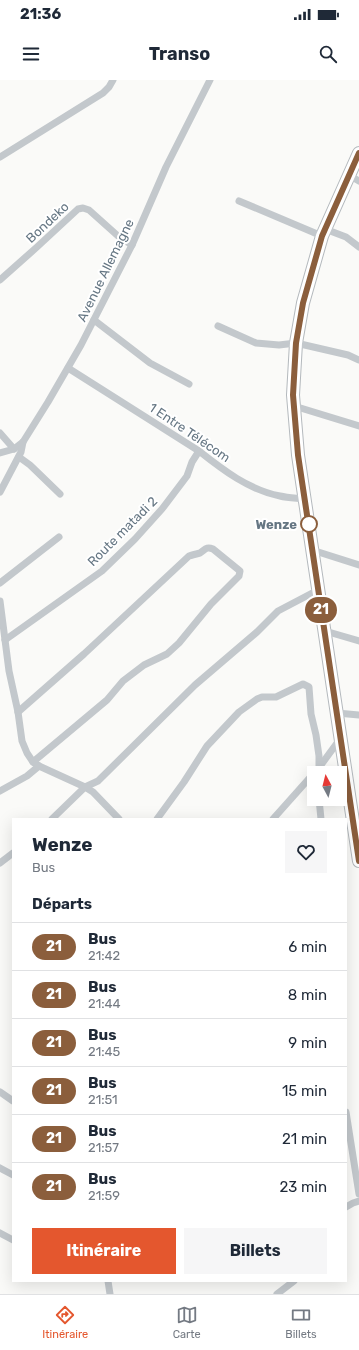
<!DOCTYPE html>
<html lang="fr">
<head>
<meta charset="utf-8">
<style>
  :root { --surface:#fff; --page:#f6f6f7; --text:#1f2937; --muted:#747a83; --line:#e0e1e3; --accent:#e4572e }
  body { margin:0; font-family:Rubik,sans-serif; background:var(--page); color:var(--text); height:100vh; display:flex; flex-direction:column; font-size:15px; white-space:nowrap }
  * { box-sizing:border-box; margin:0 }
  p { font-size:13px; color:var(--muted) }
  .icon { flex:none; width:22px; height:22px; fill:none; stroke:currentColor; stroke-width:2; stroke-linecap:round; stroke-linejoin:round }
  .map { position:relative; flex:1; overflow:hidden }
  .drawer { position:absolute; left:12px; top:738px; width:335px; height:464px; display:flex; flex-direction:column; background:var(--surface); border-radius:0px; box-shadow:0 4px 16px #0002 }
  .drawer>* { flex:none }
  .badge { padding:0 8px; border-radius:13px; font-size:14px; line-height:26px }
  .needle { width:26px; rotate:353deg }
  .controls { position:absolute; left:307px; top:686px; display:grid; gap:8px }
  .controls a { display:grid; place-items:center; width:40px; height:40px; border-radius:0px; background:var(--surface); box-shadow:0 4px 16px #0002; font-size:20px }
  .map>.badge { position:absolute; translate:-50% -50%; box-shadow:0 0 0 2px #fff }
  h2 { padding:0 20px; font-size:15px; line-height:36px }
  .round { display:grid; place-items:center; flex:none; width:42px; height:42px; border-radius:0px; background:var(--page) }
  .summary { display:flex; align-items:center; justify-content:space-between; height:68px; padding:0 20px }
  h1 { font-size:19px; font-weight:700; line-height:30px }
  .action { display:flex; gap:8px; margin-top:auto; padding:8px 20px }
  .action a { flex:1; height:46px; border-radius:0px; background:var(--accent); color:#fff; font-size:16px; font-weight:700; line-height:46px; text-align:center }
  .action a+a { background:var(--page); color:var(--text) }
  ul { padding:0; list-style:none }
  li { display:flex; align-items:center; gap:12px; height:48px; padding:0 20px; border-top:1px solid var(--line) }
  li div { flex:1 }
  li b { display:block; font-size:15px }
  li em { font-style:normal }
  li .badge { min-width:44px; font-weight:700; text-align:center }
  .status { display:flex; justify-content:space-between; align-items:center; height:28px; padding:0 20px; background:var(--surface); direction:ltr }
  .status svg { height:11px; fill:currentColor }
  header { display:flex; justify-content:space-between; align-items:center; height:52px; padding:0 20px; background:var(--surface); font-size:18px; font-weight:700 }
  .menu { display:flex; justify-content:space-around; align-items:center; height:56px; border-top:1px solid var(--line); background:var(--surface); font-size:11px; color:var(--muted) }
  .menu a { display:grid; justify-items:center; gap:2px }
  .menu .active { color:var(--accent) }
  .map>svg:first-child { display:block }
</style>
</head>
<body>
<div class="status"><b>21:36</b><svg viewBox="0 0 49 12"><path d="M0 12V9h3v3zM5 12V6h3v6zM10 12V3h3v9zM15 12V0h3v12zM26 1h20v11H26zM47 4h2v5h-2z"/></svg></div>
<header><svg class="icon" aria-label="menu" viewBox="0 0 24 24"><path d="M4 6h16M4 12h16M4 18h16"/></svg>Transo<svg class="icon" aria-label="search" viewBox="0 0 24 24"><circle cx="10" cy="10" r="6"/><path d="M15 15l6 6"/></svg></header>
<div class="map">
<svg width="359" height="1214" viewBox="0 0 359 1214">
  <rect width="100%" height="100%" fill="#fafaf8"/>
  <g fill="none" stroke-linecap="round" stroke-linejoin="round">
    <!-- trunk casing -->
    <g stroke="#b4b9bd" stroke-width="14">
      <path id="trunk" d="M 359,73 L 322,156 L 303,223 L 296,263 L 293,315 L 298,375 L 359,781"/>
    </g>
    <!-- minor -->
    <g stroke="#c3c8cc" stroke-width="7">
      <path d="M 0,77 L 103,13 L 109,7 L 113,0"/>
      <path d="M 349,95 L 359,101"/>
      <path d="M 239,121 L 322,156"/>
      <path d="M 325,149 L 346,157 L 359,167"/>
      <path d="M 0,200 L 37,167 L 78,129 L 83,128 L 89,130 L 118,156 L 132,165"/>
      <path d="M 94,240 L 150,283 L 189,304"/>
      <path d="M 218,246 L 256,263 L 279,265 L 296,263 L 348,275 L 359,280"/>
      <path d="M 68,288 L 199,371 C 223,390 249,410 280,416 C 288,418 297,418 305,419"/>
      <path d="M 294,326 L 359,346"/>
      <path d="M 0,353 L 14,369"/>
      <path d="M 0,373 L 14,369 L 23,362 L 48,322 L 81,265 L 132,165 L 166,87 L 210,0"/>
      <path d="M 19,377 L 30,385 L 60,414"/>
      <path d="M 0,412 L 21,372 L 23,362"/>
      <path d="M 312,470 L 359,485"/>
      <path d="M 0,503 L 59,457"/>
      <path d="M 0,521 L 9,591 L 18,632 L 22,661 L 27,673 L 33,682 L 39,686 L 85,707 L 93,712 L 119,739"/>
      <path d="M 325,551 L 359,561"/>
      <path d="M 5,560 L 102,491 L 135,459 L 162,429 L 187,396 L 192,382 L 199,371"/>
      <path d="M 18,632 L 84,574 L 189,476 C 192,475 196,474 200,473 C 205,470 206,466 213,469 L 240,491 L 239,496 L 211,524 L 179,563 L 167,574 L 144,585 L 123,601 L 107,620 L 33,682"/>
      <path d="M 337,633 L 359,635"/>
      <path d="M 318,689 L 340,659"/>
      <path d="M 0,711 L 27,696 L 39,686"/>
      <path d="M 319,719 L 321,739"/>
      <path d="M 52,739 L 85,707 L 98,701 L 195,605 L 257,552 L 278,531 L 318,510"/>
      <path d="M 157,739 L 184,702 L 207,666 L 239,632 L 257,619 L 262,617 L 276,617 L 303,604 L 309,607 L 311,634 L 316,655 L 319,676 L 319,693"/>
      <path d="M 273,739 L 314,693"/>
      <path d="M 0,783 L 13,773"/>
      <path d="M 0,1012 L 13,1021"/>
      <path d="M 346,1032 L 359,1114"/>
      <path d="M 0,1088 L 13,1095"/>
      <path d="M 346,1127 L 353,1123 L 359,1121"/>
      <path d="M 0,1153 L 13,1160"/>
      <path d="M 108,1201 L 110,1214"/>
      <path d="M 277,1214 L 294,1201"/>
    </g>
    <!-- trunk -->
    <use href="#trunk" stroke="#fff" stroke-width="12"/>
  </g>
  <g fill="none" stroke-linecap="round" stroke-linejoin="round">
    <!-- line casing -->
    <g stroke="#fff" stroke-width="9">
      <path id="line" d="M 359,73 L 322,156 L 303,223 L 296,263 L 293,315 L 298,375 L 359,781"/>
    </g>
    <!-- line -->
    <use href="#line" stroke="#8b5e3c" stroke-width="6"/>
  </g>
  <!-- markers -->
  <circle fill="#fff" stroke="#8b5e3c" stroke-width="2" cx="309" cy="444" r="8"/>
  <g text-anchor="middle" stroke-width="4" stroke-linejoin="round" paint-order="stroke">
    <!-- street labels -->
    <g font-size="13" fill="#657683" stroke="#fff">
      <text transform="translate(47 142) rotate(-43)" y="5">Bondeko</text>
      <text transform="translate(105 190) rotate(-64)" y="5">Avenue Allemagne</text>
      <text transform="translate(190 352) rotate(34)" y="5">1 Entre Télécom</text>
      <text transform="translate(122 451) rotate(-45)" y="5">Route matadi 2</text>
    </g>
    <!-- stop labels -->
    <g font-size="13" font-weight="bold" fill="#657683" stroke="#fff" text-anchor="end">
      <text x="297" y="449">Wenze</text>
    </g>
  </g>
</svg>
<div class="controls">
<a><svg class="needle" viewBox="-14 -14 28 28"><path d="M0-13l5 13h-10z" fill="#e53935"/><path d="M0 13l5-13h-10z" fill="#747a83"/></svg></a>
</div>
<b class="badge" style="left:321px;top:530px;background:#8b5e3c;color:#fff">21</b>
<section class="drawer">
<div class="summary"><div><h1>Wenze</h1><p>Bus</p></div><a class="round"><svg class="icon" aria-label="heart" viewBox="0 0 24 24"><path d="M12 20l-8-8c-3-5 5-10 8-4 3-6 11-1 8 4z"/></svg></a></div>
<h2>Départs</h2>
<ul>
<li><span class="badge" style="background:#8b5e3c;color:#fff">21</span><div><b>Bus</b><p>21:42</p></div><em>6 min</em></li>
<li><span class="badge" style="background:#8b5e3c;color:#fff">21</span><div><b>Bus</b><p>21:44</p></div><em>8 min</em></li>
<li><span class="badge" style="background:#8b5e3c;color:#fff">21</span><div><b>Bus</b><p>21:45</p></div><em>9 min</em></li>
<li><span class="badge" style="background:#8b5e3c;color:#fff">21</span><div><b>Bus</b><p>21:51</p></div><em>15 min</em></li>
<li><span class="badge" style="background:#8b5e3c;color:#fff">21</span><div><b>Bus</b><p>21:57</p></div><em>21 min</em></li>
<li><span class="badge" style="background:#8b5e3c;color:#fff">21</span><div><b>Bus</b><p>21:59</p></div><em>23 min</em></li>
</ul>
<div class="action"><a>Itinéraire</a><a>Billets</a></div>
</section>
</div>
<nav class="menu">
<a class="active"><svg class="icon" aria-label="directions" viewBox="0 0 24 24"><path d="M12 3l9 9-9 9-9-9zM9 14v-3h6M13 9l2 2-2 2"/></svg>Itinéraire</a>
<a><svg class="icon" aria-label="map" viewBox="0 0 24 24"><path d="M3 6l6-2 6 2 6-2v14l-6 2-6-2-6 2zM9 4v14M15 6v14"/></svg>Carte</a>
<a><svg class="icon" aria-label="tickets" viewBox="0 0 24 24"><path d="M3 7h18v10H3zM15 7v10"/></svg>Billets</a>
</nav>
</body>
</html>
